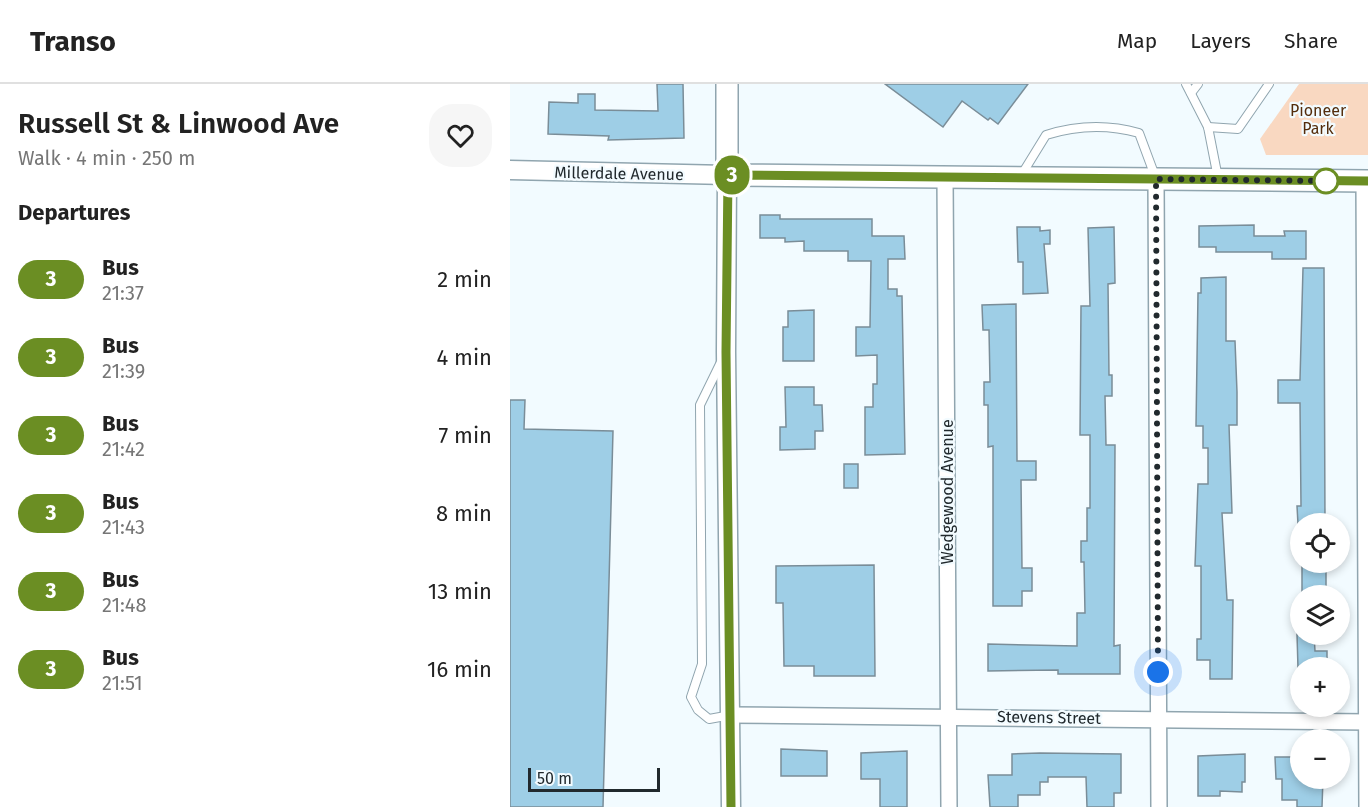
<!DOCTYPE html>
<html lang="en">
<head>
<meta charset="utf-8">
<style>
  :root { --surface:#fff; --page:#f6f6f6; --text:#222; --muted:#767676; --line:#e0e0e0 }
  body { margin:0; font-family:"Fira Sans",sans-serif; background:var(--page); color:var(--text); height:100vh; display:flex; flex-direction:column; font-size:22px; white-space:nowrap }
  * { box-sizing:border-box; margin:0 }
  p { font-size:20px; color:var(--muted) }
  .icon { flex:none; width:33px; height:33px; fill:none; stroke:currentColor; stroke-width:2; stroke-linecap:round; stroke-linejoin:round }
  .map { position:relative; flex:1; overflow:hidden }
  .panel { display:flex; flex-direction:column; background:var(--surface); width:510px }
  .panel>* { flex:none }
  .badge { padding:0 12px; border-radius:20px; font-size:21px; line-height:39px }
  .fabs { position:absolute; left:780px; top:429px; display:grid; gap:12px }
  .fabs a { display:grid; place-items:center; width:60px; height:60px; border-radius:50%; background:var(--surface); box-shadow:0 3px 9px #0003; font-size:30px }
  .scale { position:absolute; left:18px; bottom:15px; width:132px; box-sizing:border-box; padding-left:6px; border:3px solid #21292d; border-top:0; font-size:16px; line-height:21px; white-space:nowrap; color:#21292d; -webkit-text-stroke:4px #f2fbff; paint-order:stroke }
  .you { position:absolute; width:30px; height:30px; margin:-15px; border:4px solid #fff; border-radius:50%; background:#1a73e8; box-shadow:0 0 0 9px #1a73e833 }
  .map>.badge { position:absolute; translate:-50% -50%; box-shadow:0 0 0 3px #fff }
  h2 { padding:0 18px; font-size:22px; line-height:54px }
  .round { display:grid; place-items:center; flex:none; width:63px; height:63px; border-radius:24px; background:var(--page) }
  .summary { display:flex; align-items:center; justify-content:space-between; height:102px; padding:0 18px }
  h1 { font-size:28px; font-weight:600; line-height:45px }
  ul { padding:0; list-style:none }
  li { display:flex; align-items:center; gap:18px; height:78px; padding:0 18px }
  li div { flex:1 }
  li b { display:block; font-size:22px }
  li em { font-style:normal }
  li .badge { min-width:66px; font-weight:700; text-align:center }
  header { display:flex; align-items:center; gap:36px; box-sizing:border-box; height:84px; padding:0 30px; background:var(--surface); border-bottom:2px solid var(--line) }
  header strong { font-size:28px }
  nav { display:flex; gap:33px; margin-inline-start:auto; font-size:21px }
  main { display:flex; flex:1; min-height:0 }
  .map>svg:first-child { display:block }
</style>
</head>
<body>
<header>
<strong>Transo</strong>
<nav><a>Map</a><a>Layers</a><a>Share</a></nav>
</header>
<main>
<section class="panel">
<div class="summary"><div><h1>Russell St &amp; Linwood Ave</h1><p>Walk · 4 min · 250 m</p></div><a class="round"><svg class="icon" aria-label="heart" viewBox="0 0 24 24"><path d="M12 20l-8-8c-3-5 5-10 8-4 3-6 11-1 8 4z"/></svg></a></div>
<h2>Departures</h2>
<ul>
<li><span class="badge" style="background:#6b8e23;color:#fff">3</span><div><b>Bus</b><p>21:37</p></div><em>2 min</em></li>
<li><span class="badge" style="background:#6b8e23;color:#fff">3</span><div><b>Bus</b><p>21:39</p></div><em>4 min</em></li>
<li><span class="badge" style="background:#6b8e23;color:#fff">3</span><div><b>Bus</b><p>21:42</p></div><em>7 min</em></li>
<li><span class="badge" style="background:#6b8e23;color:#fff">3</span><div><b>Bus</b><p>21:43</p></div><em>8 min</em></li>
<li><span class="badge" style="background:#6b8e23;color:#fff">3</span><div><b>Bus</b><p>21:48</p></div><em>13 min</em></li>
<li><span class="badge" style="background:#6b8e23;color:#fff">3</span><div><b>Bus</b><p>21:51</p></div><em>16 min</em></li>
</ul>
</section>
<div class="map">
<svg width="858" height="723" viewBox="0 0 858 723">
  <rect width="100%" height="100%" fill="#f2fbff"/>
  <!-- green -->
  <path fill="#f9d8c1" d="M 789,0 L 858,0 L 858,71 L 756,71 L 750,55 Z"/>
  <!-- building -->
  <g fill="#9ecee6" stroke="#7a8d98" stroke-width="1.5">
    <path d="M 147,0 L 173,0 L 174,54 L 98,56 L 99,52 L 38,50 L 39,18 L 68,19 L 68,10 L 85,10 L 85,26 L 148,27 Z"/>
    <path d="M 375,0 L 518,0 L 488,40 L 480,34 L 478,36 L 452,17 L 433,43 Z"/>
    <path d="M 250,131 L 270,131 L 270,135 L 362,135 L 362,152 L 394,152 L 395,175 L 378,175 L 378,205 L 387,205 L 387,212 L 392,212 L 395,370 L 355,371 L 355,323 L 363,323 L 363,300 L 367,300 L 367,271 L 346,272 L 346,243 L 360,243 L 361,177 L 338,177 L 338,167 L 294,167 L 294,157 L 275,158 L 275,154 L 250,154 Z"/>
    <path d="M 744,141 L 744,152 L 775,152 L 774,147 L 796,147 L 796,175 L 762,175 L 762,168 L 706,168 L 706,163 L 689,163 L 689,142 Z"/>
    <path d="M 507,143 L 530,143 L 530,147 L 540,146 L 540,160 L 534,160 L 538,209 L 513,210 L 513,178 L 508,178 Z"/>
    <path d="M 604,143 L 605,199 L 598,200 L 599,291 L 602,291 L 602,312 L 595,312 L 596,361 L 605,361 L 604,562 L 610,561 L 610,590 L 548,590 L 548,586 L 478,587 L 478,560 L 567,562 L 567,529 L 575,529 L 574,478 L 571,478 L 571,457 L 577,457 L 577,424 L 580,424 L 580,351 L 570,351 L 571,222 L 580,222 L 578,144 Z"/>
    <path d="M 793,184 L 814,184 L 815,440 L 788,440 L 787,422 L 791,422 L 790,319 L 768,319 L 768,296 L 790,296 Z"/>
    <path d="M 716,193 L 716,257 L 725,257 L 727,308 L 727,341 L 719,341 L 722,429 L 712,429 L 717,516 L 723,516 L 722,595 L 700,595 L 700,576 L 687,576 L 687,555 L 691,555 L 691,482 L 685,482 L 688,400 L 698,400 L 698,364 L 693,364 L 693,342 L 686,342 L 688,209 L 691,209 L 691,194 Z"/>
    <path d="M 506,220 L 507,377 L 526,377 L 526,396 L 511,396 L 512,484 L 522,484 L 522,507 L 512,507 L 512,522 L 483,522 L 483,362 L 478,363 L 478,321 L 474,321 L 474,298 L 480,298 L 479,246 L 473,246 L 472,221 Z"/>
    <path d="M 304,226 L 304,277 L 273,277 L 273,243 L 278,243 L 278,227 Z"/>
    <path d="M 275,303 L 304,303 L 304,321 L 312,321 L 313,347 L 305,347 L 305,365 L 270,366 L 270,343 L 276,343 Z"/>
    <path d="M 0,316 L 15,316 L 14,345 L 103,347 L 93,723 L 0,723 Z"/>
    <rect x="334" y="380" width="14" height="24"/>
    <path d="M 792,478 L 816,478 L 816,511 L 792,512 Z"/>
    <path d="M 364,481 L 365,592 L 304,592 L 304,582 L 274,582 L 273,519 L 266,519 L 266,482 Z"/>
    <path d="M 787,550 L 804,550 L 805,567 L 817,567 L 817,584 L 788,584 Z"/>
    <path d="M 271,665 L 317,667 L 317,692 L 271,692 Z"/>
    <path d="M 397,667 L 397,723 L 370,723 L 370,695 L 351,695 L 351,669 Z"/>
    <path d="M 530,669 L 611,670 L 611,709 L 604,709 L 604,723 L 577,723 L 576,693 L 538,693 L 538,698 L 530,698 L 530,711 L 508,711 L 508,723 L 480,723 L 478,691 L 502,691 L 502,670 Z"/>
    <path d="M 735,670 L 735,698 L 732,698 L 732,708 L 710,707 L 710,712 L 688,712 L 688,672 Z"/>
    <path d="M 765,673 L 790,673 L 790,694 L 813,694 L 812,723 L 787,723 L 787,716 L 772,716 L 772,695 L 766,695 Z"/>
  </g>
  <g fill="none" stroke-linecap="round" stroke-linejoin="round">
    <!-- service casing -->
    <g stroke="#90a5af" stroke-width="10">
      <g id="service">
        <path d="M 676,0 L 698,43 L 708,94"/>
        <path d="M 681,9 L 688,0"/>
        <path d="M 698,43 L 728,45 L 759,0"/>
        <path d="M 512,90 L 536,51 C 568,41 597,40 629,49 L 645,92"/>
        <path d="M 211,278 L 190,321 L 192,580 L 181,613 L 188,626 L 199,635 L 221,631"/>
      </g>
    </g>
    <!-- minor casing -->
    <g stroke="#90a5af" stroke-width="18">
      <g id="minor">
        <path d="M 435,93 L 439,723"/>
        <path d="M 646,95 L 649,723"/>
        <path d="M 854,97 L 857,723"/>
        <path d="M 221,631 L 858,638"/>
      </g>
    </g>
    <!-- tertiary casing -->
    <g stroke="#90a5af" stroke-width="21">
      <path id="tertiary" d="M 0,86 L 217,91 L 216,268 L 221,723"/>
    </g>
    <!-- secondary casing -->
    <g stroke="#90a5af" stroke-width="24">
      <path id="secondary" d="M 217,0 L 217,91 L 858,97"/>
    </g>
    <!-- service -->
    <use href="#service" stroke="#fff" stroke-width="8"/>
    <!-- minor -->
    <use href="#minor" stroke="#fff" stroke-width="15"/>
    <!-- tertiary -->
    <use href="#tertiary" stroke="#fff" stroke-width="18"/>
    <!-- secondary -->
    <use href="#secondary" stroke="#fff" stroke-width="21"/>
  </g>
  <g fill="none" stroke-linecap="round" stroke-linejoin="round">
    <!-- line casing -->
    <g stroke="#fff" stroke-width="14">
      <path id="line" d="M 221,723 L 216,268 L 218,91 L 858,97"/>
    </g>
    <!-- line -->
    <use href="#line" stroke="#6b8e23" stroke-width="9"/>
    <!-- walk -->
    <path stroke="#21292d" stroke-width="6" stroke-dasharray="0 10.8" d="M 648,588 L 646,95 L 816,97"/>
  </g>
  <!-- markers -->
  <circle fill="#fff" stroke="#6b8e23" stroke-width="3" cx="816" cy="97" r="12"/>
  <g text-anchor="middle" stroke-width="4.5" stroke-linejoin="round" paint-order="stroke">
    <!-- park labels -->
    <g font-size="16" fill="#542d0c" stroke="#f2fbff">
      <text x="808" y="32">Pioneer<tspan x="808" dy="18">Park</tspan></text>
    </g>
    <!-- street labels -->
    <g font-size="16" fill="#21292d" stroke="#f2fbff">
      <text transform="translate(109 89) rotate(1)" y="6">Millerdale Avenue</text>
      <text transform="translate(437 408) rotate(-90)" y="6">Wedgewood Avenue</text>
      <text transform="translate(539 633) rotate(1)" y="6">Stevens Street</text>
    </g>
  </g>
</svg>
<div class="fabs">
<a><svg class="icon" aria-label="locate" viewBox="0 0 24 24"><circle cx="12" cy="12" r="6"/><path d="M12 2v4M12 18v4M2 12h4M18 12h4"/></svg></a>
<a><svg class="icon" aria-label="layers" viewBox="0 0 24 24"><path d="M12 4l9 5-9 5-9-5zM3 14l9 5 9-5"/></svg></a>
<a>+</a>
<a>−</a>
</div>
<div class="scale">50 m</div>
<div class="you" style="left:648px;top:588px"></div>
<b class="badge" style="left:222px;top:91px;background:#6b8e23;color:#fff">3</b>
</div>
</main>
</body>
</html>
